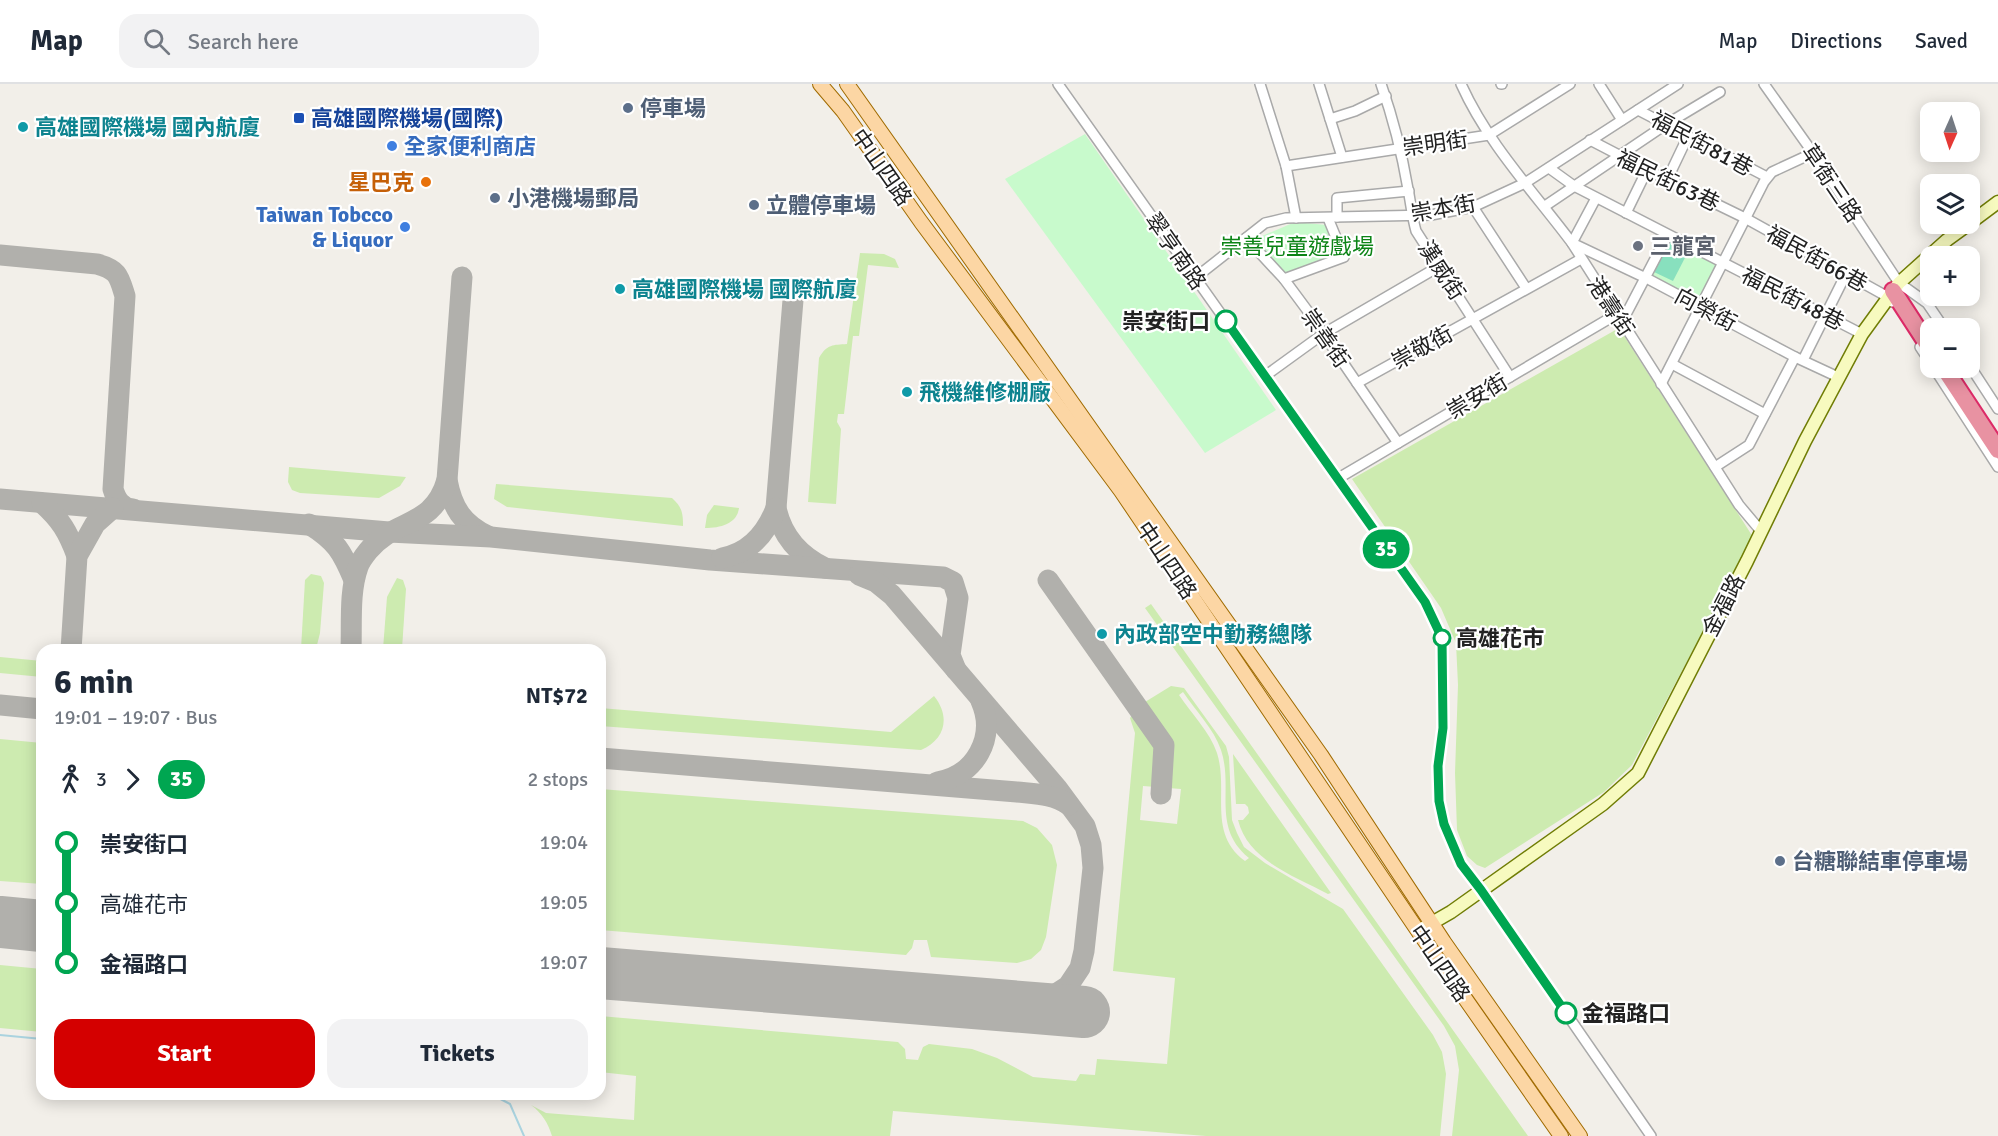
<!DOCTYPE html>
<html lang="en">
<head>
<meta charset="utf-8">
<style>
  :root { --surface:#fff; --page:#f2f2f3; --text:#1f2937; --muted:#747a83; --line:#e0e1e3; --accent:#d40000 }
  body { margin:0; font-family:Signika,"Noto Sans TC",sans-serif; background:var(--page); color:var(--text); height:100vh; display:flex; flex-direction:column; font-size:22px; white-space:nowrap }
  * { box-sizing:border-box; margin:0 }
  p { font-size:20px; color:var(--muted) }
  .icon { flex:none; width:33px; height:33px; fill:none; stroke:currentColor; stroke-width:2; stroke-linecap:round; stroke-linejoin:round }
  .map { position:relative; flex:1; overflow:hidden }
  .panel { position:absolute; left:36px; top:560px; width:570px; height:456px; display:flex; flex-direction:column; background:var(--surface); border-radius:18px; box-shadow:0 3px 15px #0003 }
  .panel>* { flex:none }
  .badge { padding:0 12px; border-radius:20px; font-size:21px; line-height:39px }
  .needle { width:39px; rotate:183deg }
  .fabs { position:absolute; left:1920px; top:18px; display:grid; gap:12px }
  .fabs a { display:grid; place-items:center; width:60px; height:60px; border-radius:12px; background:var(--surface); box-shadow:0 3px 15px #0003; font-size:30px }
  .map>.badge { position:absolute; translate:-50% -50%; box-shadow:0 0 0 3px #fff }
  .legs { display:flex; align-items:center; gap:9px; height:66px; padding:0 18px; font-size:20px }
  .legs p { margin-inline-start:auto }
  .headline { display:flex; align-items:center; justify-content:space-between; height:102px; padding:0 18px }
  h1 { font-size:33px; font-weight:700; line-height:45px }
  .action { display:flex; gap:12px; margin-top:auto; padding:12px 18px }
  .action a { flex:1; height:69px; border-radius:18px; background:var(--accent); color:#fff; font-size:24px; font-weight:700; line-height:69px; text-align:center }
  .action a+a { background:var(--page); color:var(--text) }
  ul { padding:0 18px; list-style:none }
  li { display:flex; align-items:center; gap:21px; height:60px; font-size:22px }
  li i { display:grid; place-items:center; width:9px; height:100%; margin:0 8px; background:currentColor }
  li i::after { content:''; width:15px; height:15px; margin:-8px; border:4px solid; border-radius:50%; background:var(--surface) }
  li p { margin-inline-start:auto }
  li:first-child i { background:linear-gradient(#0000 50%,currentColor 0) }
  li:last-child i { background:linear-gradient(currentColor 50%,#0000 0) }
  header { display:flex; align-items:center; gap:36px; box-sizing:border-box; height:84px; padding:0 30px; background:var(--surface); border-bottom:2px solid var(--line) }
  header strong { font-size:28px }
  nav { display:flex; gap:33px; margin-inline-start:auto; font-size:21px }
  .search { width:420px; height:54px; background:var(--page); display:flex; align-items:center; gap:15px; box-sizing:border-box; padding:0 21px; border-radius:18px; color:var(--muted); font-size:22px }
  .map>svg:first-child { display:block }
</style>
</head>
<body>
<header>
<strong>Map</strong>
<div class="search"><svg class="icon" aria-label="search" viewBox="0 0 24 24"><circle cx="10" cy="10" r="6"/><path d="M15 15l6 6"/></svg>Search here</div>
<nav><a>Map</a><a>Directions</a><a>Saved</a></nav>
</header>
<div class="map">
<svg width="1998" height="1052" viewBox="0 0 1998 1052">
  <rect width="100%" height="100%" fill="#f2efe9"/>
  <!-- grass -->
  <g fill="#cdebb0" fill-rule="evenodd">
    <path d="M 860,169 L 884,170 L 895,175 L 899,184 L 868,181 L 859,252 L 853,252 L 844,330 L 838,330 L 837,338 L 841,345 L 836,420 L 808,418 L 819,274 C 827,260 833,261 847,260 Z"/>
    <path d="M 1619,244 L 1753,453 L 1632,681 L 1604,708 L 1485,784 L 1477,781 L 1467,772 L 1457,746 L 1455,689 L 1458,601 L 1456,559 L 1441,524 L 1352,395 Z"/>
    <path d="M 289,383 L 406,393 L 400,402 L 379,414 L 300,409 L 292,406 L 288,398 Z"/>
    <path d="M 496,400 L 672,414 C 682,423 683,429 683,442 L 507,423 L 494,415 Z"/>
    <path d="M 714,421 L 739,424 C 737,440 720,444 705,444 L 707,431 Z"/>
    <path d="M 311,490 L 321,492 L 324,499 L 320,549 L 316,565 L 301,565 L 305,496 Z"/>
    <path d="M 397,494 L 403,496 L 406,505 L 402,565 L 383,565 L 387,513 Z"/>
    <path d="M 1151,520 L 1528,1052 L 1452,1052 L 1459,986 L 1455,962 L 1444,942 L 1145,524 Z"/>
    <path d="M 0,573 L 42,577 L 42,593 L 0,589 Z"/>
    <path d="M 1171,602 L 1184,604 L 1226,662 L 1229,673 L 1232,736 L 1237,749 L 1244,763 L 1265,779 L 1343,825 L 1433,951 L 1442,968 L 1446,990 L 1440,1052 L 1206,1052 L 893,1027 L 890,1052 L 552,1052 C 548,1039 542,1029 531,1021 L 546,1029 L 634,1036 L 636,992 L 600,988 L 600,932 L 898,958 L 905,965 L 906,975 L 918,976 L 923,963 L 929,960 L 972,965 L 997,974 L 1033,993 L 1076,997 L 1080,990 L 1095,991 L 1097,975 L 1167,980 L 1175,894 L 1113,887 L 1135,649 L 1130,634 L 1134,629 L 1158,664 L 1156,703 L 1143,702 L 1140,736 L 1177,740 L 1181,705 L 1168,704 L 1169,661 L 1143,622 L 1145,618 ZM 1183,608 C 1195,626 1214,645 1221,666 C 1234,705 1211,743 1249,774 L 1245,777 C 1207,749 1229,707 1217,669 C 1210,648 1191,629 1179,611 Z"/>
    <path d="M 934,612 C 951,633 945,656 921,666 L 600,642 L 600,624 L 891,648 Z"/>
    <path d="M 0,655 L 42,659 L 42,800 L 0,797 Z"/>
    <path d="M 1233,670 L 1331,809 L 1328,810 C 1295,792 1248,777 1238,736 L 1243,736 L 1249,729 L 1248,723 L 1245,720 L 1236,720 Z"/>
    <path d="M 600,705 L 1023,737 L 1037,744 L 1052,761 L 1057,781 L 1046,853 L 1041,866 L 1031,875 L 1017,879 L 931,873 L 927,856 L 914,856 L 912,864 L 906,871 L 600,846 Z"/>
    <path d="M 0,881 L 42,885 L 42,948 L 0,944 Z"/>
  </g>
  <!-- park -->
  <g fill="#c8facc">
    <path d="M 1085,50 L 1276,326 L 1205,369 L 1005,95 Z"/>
    <path d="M 1295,138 L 1327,141 L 1340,172 L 1285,190 L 1255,155 Z"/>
    <path d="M 1671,155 L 1720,179 L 1701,218 L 1651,193 Z"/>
  </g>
  <!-- pitch -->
  <path fill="#88e0be" d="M 1670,157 L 1689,166 L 1673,197 L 1654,188 Z"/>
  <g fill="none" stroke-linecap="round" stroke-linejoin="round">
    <!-- stream -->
    <g stroke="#aad3df" stroke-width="2">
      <path d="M 0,951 L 42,955"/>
      <path d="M 491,1010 L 510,1020 L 524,1052"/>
    </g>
    <!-- taxiway -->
    <g stroke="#b1b0ac" stroke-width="21">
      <path d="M 0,171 L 97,180 C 119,186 119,193 125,212 L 113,405 C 116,415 121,424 133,425"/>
      <path d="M 462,193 L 447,396 C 452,423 462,440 488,452"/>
      <path d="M 793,216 L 776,424 C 782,452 798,471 825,484"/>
      <path d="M 0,415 L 389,448 L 491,453 L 710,476 L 943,493 L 953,498 L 958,514 L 950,571 L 956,586"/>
      <path d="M 42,419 C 61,436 68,448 77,472"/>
      <path d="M 309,440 C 336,457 342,467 354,496"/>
      <path d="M 722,474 C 750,469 766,450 776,424"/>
      <path d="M 859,491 L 876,498 L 892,511 L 1057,704 L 1085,742 L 1091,761 L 1093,784 L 1084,867 L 1080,884 L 1068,902 L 1048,915 L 1012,922"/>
      <path d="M 1048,496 L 1164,661 L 1161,710"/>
      <path d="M 71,566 L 77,472 L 95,440 L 113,424"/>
      <path d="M 351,566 C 352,539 349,508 358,483 C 360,477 364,472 368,467 C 394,434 433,445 447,396"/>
      <path d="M 0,621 L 42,625"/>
      <path d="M 600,674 L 1017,708 C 1036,710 1054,710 1069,721"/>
      <path d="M 937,698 C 975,692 997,653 981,617"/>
    </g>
    <!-- runway -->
    <g stroke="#b1b0ac" stroke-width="52">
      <path d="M 0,838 L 42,842"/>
      <path d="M 600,889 L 1084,928"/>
    </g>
    <!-- street casing -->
    <g stroke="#a9a9a9" stroke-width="12">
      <g id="street">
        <path d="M 1058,0 L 1425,518 L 1442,554 L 1443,644 L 1438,682 L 1439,717 L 1444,740 L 1461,780 L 1481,806 L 1651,1052"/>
        <path d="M 1260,0 L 1286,82 L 1296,134"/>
        <path d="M 1319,0 L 1342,73"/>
        <path d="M 1381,0 C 1393,34 1402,70 1408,105 C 1411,120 1412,133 1416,147 L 1510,293"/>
        <path d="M 1461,0 C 1488,60 1533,107 1572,159 L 1739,421 L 1760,446"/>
        <path d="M 1501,0 L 1502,0"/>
        <path d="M 1599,0 L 1622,36"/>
        <path d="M 1764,0 L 1813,69 L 1899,199 L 1927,219 L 1944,244"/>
        <path d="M 1638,26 L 1767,93"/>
        <path d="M 1330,35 L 1355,27 L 1386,12"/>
        <path d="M 1590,56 L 1667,96 L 1745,134 L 1888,213 L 1892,218"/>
        <path d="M 1286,82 L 1489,51 L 1570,0"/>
        <path d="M 1549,84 L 1574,102 L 1862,250"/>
        <path d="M 1667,96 L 1688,52"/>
        <path d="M 1596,114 L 1572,159 L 1650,196 L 1795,273 L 1838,293"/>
        <path d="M 1545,122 L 1665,41 L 1720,8"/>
        <path d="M 1473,123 L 1526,204"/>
        <path d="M 1626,129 L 1647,86"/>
        <path d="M 1337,133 L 1337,114 L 1409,107"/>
        <path d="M 1246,154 L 1284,195 L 1307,226 L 1398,359"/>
        <path d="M 1195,194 L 1265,139 L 1286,134 L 1431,131 L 1473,123 L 1525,99 L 1678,0"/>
        <path d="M 1284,195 L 1344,173 L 1328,134"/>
        <path d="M 1622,238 L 1667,152"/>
        <path d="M 1920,263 L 1930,278"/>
        <path d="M 1803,276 L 1846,190"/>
        <path d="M 1672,280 L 1765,330"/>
        <path d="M 1970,282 L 1998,325"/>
        <path d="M 1934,284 L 1998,383"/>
        <path d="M 1265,292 L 1323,250 L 1438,183"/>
        <path d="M 1357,299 L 1581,175"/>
        <path d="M 1661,300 L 1764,98 L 1772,88 L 1813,69"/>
        <path d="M 1715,383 L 1749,361 L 1795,273"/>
        <path d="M 1337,395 L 1617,230"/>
      </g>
    </g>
    <!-- secondary casing -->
    <g stroke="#707d05" stroke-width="15">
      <g id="secondary">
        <path d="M 1970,139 L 1998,118"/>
        <path d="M 1418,847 L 1451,828 L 1603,720 L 1638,689 L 1747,477 L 1805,357 L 1862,250 L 1899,199 L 1947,156 L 1969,140"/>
      </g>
    </g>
    <!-- primary casing -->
    <g stroke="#a06b00" stroke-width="16">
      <g id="primary">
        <path d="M 820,0 L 843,27 L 921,138 L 1121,407 L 1418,847 L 1561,1052"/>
        <path d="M 847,0 L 1321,671 L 1444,858 L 1580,1052"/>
      </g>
    </g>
    <!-- highway casing -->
    <g stroke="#dc2a67" stroke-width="20">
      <g id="highway">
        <path d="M 1893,207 L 1930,264"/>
        <path d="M 1944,284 L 1998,366"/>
      </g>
    </g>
    <!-- street -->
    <use href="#street" stroke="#fff" stroke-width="9"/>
    <!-- secondary -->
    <use href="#secondary" stroke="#f7fabf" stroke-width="12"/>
    <!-- primary -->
    <use href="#primary" stroke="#fcd6a4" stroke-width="14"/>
    <!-- highway -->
    <use href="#highway" stroke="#e892a2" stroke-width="16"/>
  </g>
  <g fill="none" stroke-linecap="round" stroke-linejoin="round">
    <!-- line-1 casing -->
    <g stroke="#fff" stroke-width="14">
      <path id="line-1" d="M 1226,237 L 1425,518 L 1442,554 L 1443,644 L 1438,682 L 1439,717 L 1444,740 L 1461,780 L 1481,806 L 1566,929"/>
    </g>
    <!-- line-1 -->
    <use href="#line-1" stroke="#00a651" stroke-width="9"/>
  </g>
  <!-- markers -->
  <g fill="#5c6f8a" stroke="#fff" stroke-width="2">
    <circle cx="628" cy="24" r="6"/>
    <circle cx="495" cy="114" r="6"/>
    <circle cx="754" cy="121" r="6"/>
    <circle cx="1780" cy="777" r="6"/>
  </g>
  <rect fill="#1a4fb4" stroke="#fff" stroke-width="2" x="293" y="28" width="12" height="12" rx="3"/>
  <g fill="#0f9aa8" stroke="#fff" stroke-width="2">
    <circle cx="23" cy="43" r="6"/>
    <circle cx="620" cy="205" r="6"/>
    <circle cx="907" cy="308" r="6"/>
    <circle cx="1102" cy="550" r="6"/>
  </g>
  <g fill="#3f7fe0" stroke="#fff" stroke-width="2">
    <circle cx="392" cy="62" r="6"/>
    <circle cx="405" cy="143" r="6"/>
  </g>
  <circle fill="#e8710a" stroke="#fff" stroke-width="2" cx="426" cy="98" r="6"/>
  <circle fill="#6b7280" stroke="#fff" stroke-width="2" cx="1638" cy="162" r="6"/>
  <g fill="#fff" stroke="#00a651" stroke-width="3">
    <circle cx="1226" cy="237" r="10"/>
    <circle cx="1442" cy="554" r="8"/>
    <circle cx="1566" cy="929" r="10"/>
  </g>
  <g text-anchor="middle" stroke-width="4.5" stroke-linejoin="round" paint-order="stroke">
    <!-- service labels -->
    <g font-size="22" font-weight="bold" fill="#4e5e75" stroke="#fff" text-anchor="start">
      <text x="640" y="32">停車場</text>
      <text x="507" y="122">小港機場郵局</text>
      <text x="766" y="129">立體停車場</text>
      <text x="1792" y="785">台糖聯結車停車場</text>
    </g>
    <!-- transit labels -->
    <g font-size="22" font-weight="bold" fill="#164399" stroke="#fff" text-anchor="start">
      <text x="311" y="42">高雄國際機場(國際)</text>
    </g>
    <!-- culture labels -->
    <g font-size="22" font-weight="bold" fill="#0d838f" stroke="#fff" text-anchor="start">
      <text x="35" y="51">高雄國際機場 國內航廈</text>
      <text x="632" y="213">高雄國際機場 國際航廈</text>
      <text x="919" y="316">飛機維修棚廠</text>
      <text x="1114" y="558">內政部空中勤務總隊</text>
    </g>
    <!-- street labels -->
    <g font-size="22" fill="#222" stroke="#fff">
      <text transform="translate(1435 59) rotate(-8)" y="8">崇明街</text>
      <text transform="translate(1702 59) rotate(28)" y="8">福民街81巷</text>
      <text transform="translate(882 83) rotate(55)" y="8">中山四路</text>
      <text transform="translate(1668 96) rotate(26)" y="8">福民街63巷</text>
      <text transform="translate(1832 99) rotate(56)" y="8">草衙三路</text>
      <text transform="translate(1443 124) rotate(-10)" y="8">崇本街</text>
      <text transform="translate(1176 167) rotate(55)" y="8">翠亨南路</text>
      <text transform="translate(1817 174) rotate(29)" y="8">福民街66巷</text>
      <text transform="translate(1442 186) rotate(57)" y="8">漢威街</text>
      <text transform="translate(1793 214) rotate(27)" y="8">福民街48巷</text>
      <text transform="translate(1611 222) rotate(57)" y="8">港壽街</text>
      <text transform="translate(1706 225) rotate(28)" y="8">向榮街</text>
      <text transform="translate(1326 254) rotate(55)" y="8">崇善街</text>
      <text transform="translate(1422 263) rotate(-29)" y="8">崇敬街</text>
      <text transform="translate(1477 312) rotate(-31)" y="8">崇安街</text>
      <text transform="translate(1167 476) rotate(56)" y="8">中山四路</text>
      <text transform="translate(1723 521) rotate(-63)" y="8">金福路</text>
      <text transform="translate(1440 879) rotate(55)" y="8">中山四路</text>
    </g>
    <!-- shop labels -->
    <g font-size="22" font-weight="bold" fill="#366cbe" stroke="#fff" text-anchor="start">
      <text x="404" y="70">全家便利商店</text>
      <text x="393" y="138" text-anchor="end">Taiwan Tobcco<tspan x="393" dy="25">&amp; Liquor</tspan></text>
    </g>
    <!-- food labels -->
    <g font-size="22" font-weight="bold" fill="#c56008" stroke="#fff" text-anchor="end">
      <text x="414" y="106">星巴克</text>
    </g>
    <!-- park labels -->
    <g font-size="22" fill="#0c8416" stroke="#fff">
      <text x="1297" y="170">崇善兒童遊戲場</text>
    </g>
    <!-- worship labels -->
    <g font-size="22" font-weight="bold" fill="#5b616d" stroke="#fff" text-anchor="start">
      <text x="1650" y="170">三龍宮</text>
    </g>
    <!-- stop labels -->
    <g font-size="22" font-weight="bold" fill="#222" stroke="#fff" text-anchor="start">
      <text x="1210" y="245" text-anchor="end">崇安街口</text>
      <text x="1456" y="562">高雄花市</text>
      <text x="1582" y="937">金福路口</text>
    </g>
  </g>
</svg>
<div class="fabs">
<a><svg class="needle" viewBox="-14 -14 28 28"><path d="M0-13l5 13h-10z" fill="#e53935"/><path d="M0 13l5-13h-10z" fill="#747a83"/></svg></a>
<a><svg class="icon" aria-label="layers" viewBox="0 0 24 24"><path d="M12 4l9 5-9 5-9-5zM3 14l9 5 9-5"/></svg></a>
<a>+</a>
<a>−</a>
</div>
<b class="badge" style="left:1386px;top:465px;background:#00a651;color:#fff">35</b>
<section class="panel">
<div class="headline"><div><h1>6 min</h1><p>19:01 – 19:07 · Bus</p></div><b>NT$72</b></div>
<div class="legs"><svg class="icon" aria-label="walk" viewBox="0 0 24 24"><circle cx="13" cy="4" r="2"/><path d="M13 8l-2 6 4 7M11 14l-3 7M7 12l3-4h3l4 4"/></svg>3<svg class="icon" aria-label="forward" viewBox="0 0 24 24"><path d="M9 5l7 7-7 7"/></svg><b class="badge" style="background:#00a651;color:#fff">35</b><p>2 stops</p></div>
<ul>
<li><i style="color:#00a651"></i><b>崇安街口</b><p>19:04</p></li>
<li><i style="color:#00a651"></i><span>高雄花市</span><p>19:05</p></li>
<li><i style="color:#00a651"></i><b>金福路口</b><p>19:07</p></li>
</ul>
<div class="action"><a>Start</a><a>Tickets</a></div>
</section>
</div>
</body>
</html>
